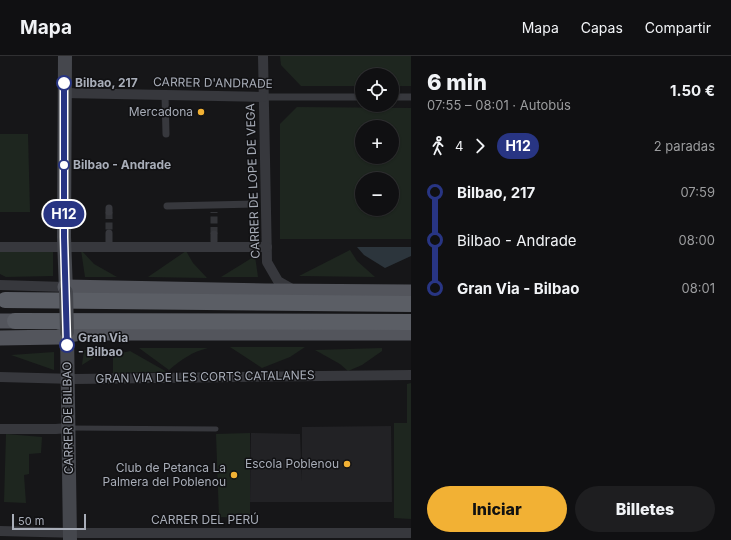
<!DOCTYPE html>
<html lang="es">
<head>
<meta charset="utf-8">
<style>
  :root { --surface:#101012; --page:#1e1e20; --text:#f1f3f6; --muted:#9c9d9f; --line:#303032; --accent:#f2b134 }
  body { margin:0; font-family:Inter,sans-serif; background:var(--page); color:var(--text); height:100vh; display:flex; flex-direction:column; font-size:15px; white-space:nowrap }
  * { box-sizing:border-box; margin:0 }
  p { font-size:13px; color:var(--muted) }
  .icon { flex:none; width:22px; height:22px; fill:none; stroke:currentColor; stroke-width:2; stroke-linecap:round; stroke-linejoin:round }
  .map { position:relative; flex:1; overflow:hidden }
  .drawer { display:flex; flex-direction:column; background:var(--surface); width:320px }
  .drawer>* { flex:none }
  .badge { padding:0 8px; border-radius:13px; font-size:14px; line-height:26px }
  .tools { position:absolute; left:355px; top:12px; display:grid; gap:8px }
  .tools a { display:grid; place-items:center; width:44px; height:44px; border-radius:50%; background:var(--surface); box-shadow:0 1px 3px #0004,0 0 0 1px var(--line); font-size:20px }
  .scale { position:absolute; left:12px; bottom:10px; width:74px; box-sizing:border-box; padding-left:4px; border:2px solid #a8adb8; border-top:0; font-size:11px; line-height:14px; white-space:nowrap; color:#a8adb8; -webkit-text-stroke:3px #111113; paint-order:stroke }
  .map>.badge { position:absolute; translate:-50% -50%; box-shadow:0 0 0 2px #fff }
  .legs { display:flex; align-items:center; gap:6px; height:44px; padding:0 16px; font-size:13px }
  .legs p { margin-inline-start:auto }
  .overview { display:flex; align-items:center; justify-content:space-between; height:68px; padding:0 16px }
  h1 { font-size:22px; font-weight:800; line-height:30px }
  .cta { display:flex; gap:8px; margin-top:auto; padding:8px 16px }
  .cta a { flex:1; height:46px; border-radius:24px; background:var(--accent); color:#111; font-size:16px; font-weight:800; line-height:46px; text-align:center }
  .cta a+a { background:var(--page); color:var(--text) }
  ul { padding:0 16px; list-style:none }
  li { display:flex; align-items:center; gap:14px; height:48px; font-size:15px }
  li i { display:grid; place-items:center; width:6px; height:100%; margin:0 5px; background:currentColor }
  li i::after { content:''; width:10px; height:10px; margin:-5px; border:3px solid; border-radius:50%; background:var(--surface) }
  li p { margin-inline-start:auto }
  li:first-child i { background:linear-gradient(#0000 50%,currentColor 0) }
  li:last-child i { background:linear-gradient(currentColor 50%,#0000 0) }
  header { display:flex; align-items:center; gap:24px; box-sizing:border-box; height:56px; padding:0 20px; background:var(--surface); border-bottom:1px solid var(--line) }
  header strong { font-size:19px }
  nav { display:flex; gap:22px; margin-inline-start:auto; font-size:14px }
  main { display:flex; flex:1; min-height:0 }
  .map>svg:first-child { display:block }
</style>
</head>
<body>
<header>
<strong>Mapa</strong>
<nav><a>Mapa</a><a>Capas</a><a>Compartir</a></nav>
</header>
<main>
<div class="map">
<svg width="411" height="484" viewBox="0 0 411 484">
  <rect width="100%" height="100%" fill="#161618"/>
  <!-- built -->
  <path fill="#222225" d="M 391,370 L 392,446 L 250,446 L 251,377 L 300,378 L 302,426 L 302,371 Z"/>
  <!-- green -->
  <g fill="#1e261f" fill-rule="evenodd">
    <path d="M 280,0 L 411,0 L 411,30 L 392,30 L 392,19 L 362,19 L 362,30 L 301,30 L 281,9 Z"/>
    <path d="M 297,51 L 411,52 L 411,183 L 280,183 L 280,68 ZM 362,71 L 392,71 L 392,101 L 362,101 ZM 362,123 L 392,123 L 392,153 L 362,153 Z"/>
    <path d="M 0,78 L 28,78 L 30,156 L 0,156 Z"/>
    <path d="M 0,194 L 53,194 L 53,220 L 6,221 L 0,218 Z"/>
    <path d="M 81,194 L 94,208 L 117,221 L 85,221 Z"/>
    <path d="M 350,194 L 357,205 L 375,221 L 299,220 Z"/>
    <path d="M 186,195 L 193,207 L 207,222 L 148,221 Z"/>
    <path d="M 255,200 L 258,221 L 221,221 Z"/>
    <path d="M 230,291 L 305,291 L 290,301 L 262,312 Z"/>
    <path d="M 139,292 L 208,292 C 192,296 182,303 169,314 Z"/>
    <path d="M 382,292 L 382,295 L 362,309 L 348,315 L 340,308 L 315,294 Z"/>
    <path d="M 114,293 L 101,297 L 82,309 L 84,294 Z"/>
    <path d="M 130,295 L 167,316 L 113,317 L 113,299 Z"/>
    <path d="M 54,296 L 54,314 L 11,299 Z"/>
    <path d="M 411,327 L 411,463 L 394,462 L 394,367 L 407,367 L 407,328 Z"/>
    <path d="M 250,377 L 250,462 L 219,461 L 216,378 Z"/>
    <path d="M 6,378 L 42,381 L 41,397 L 29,398 L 29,418 L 24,419 L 26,447 L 4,446 Z"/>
  </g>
  <!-- water -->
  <path fill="#2c353c" d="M 357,191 L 411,191 L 411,200 L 385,212 L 364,199 Z"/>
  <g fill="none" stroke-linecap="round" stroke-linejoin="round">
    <!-- pedestrian-tunnel -->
    <g stroke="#333438" stroke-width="7" stroke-dasharray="7 3.5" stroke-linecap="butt">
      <path d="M 109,156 L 109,177"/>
      <path d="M 214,178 L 214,156"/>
    </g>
    <!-- service -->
    <path stroke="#37383d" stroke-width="5" d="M 69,372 L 216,373"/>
    <!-- pedestrian -->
    <g stroke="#37383d" stroke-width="7">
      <path d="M 165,39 L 166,78"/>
      <path d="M 263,41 L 362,41"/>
      <path d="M 392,41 L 411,41"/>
      <path d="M 167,150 L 255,148"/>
      <path d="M 109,156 L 109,152"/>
      <path d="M 109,177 L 109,186"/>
      <path d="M 214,185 L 214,178"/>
    </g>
    <!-- minor -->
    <g stroke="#37383d" stroke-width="10">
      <path d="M 263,0 L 267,206 L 278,225 L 294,234"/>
      <path d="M 64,37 L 263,41"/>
      <path d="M 0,191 L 267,191"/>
      <path d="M 0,229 L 65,231"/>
      <path d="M 0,321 L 75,323 L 411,319"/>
      <path d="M 0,373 L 56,373 L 68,372"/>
      <path d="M 0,475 L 80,477 L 411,477"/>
    </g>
    <!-- secondary -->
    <g stroke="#45474d" stroke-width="14">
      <path d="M 65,0 L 64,181 L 66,236"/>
      <path d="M 67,276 L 70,484"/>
    </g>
    <!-- primary -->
    <g stroke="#53555c" stroke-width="15">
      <path d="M 65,231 L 266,235 L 411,236"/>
      <path d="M 0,265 L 15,265"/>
      <path d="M 0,282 L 58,281 L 80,277 L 411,277"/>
    </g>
    <!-- trunk -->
    <g stroke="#5b5e65" stroke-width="16">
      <path d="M 5,244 L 411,248"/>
      <path d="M 15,265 L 411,266"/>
    </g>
    <!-- secondary-bridge -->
    <path stroke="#45474d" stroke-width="14" d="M 66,236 L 67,276"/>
  </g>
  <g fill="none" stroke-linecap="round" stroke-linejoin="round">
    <!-- line-1 casing -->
    <g stroke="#fff" stroke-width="9">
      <path id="line-1" d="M 64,27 L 64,181 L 67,289"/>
    </g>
    <!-- line-1 -->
    <use href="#line-1" stroke="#283583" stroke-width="6"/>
  </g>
  <!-- markers -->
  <g fill="#fff" stroke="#283583" stroke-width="2">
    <circle cx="64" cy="27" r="7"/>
    <circle cx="64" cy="109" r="5"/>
    <circle cx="67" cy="289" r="7"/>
  </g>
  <g fill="#f2b134" stroke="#111113" stroke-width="1.5">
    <circle cx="201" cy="56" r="4"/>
    <circle cx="347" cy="408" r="4"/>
    <circle cx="234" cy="419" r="4"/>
  </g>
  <g text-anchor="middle" stroke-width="3" stroke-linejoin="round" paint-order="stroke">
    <!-- stop labels -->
    <g font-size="12" font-weight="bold" fill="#a8adb8" stroke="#111113" text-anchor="start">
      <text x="75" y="31">Bilbao, 217</text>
      <text x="73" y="113">Bilbao - Andrade</text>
      <text x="78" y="286">Gran Via<tspan x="78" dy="14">- Bilbao</tspan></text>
    </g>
    <!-- street labels -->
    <g font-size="12" fill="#a8adb8" stroke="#111113">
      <text transform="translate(213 27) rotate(1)" y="4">CARRER D'ANDRADE</text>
      <text transform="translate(253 125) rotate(-92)" y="4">CARRER DE LOPE DE VEGA</text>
      <text transform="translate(205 321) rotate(-1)" y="4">GRAN VIA DE LES CORTS CATALANES</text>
      <text transform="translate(68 362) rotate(-91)" y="4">CARRER DE BILBAO</text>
      <text x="205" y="468">CARRER DEL PERÚ</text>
    </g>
    <!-- poi labels -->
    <g font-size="12" fill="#a8adb8" stroke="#111113" text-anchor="end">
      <text x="193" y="60">Mercadona</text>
      <text x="339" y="412">Escola Poblenou</text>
      <text x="226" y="416">Club de Petanca La<tspan x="226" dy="14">Palmera del Poblenou</tspan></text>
    </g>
  </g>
</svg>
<div class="tools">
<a><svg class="icon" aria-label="locate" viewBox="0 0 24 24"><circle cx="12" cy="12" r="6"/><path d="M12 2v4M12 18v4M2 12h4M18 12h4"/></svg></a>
<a>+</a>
<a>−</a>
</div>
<div class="scale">50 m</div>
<b class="badge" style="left:64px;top:158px;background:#283583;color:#fff">H12</b>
</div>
<section class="drawer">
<div class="overview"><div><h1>6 min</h1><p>07:55 – 08:01 · Autobús</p></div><b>1.50 €</b></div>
<div class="legs"><svg class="icon" aria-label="walk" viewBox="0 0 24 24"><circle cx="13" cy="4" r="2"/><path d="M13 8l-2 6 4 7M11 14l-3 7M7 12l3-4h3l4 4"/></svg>4<svg class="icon" aria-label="forward" viewBox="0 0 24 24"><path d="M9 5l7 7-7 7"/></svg><b class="badge" style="background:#283583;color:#fff">H12</b><p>2 paradas</p></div>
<ul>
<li><i style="color:#283583"></i><b>Bilbao, 217</b><p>07:59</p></li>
<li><i style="color:#283583"></i><span>Bilbao - Andrade</span><p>08:00</p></li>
<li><i style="color:#283583"></i><b>Gran Via - Bilbao</b><p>08:01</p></li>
</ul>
<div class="cta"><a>Iniciar</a><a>Billetes</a></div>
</section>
</main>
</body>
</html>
